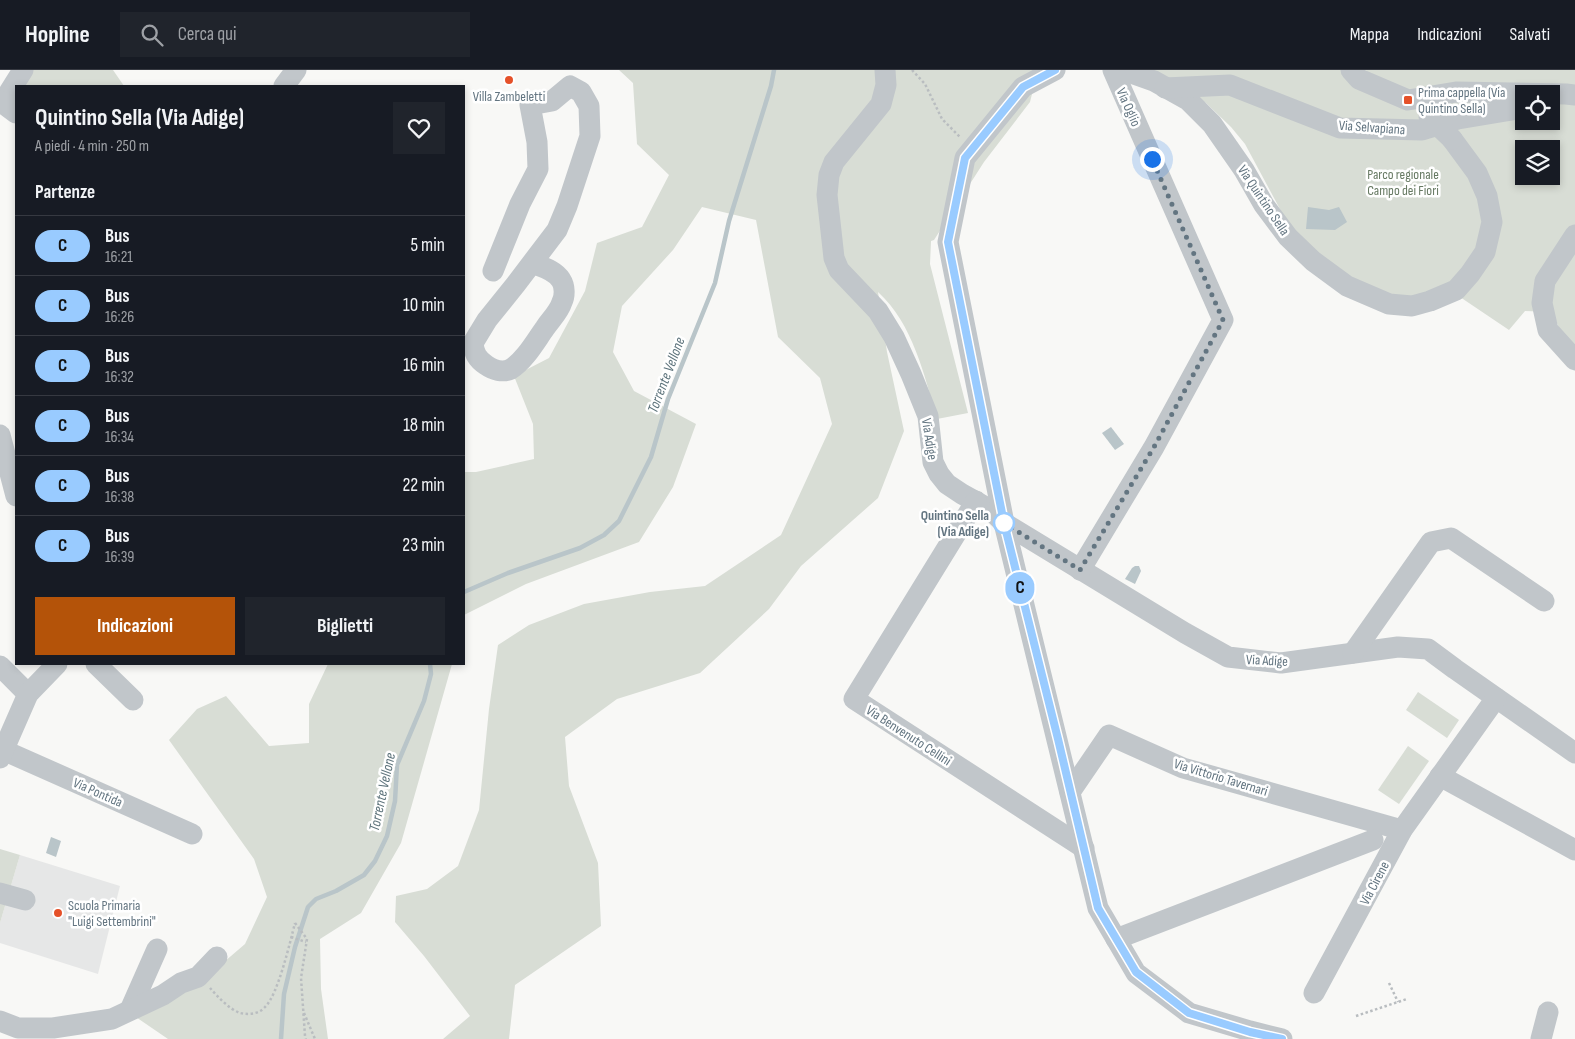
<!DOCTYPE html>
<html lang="it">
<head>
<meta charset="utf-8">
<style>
  :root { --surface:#171b24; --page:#20242c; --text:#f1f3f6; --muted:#9ea1a6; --line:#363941; --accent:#b45309 }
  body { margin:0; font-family:"Sofia Sans Condensed",sans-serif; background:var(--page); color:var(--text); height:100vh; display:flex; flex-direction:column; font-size:19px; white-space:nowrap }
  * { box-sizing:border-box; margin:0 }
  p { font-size:16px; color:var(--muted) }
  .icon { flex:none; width:28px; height:28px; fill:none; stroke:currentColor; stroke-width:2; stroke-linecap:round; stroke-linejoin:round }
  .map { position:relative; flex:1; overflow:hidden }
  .side { position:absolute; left:15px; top:15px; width:450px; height:580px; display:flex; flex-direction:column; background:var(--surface); border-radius:0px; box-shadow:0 2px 8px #0003 }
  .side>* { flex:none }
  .badge { padding:0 10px; border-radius:16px; font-size:18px; line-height:32px }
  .fabs { position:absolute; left:1515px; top:15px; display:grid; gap:10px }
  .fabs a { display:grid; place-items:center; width:45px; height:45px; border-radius:0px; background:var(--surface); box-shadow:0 2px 8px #0003; font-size:25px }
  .you { position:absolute; width:25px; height:25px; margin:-12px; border:4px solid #fff; border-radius:50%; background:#1a73e8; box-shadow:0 0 0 8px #1a73e833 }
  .map>.badge { position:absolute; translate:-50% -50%; box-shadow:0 0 0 2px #fff }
  h2 { padding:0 20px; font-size:19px; line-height:45px }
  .round { display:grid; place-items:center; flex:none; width:52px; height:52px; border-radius:0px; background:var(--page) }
  .headline { display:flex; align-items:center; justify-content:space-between; height:85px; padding:0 20px }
  h1 { font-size:24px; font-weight:700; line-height:38px }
  .action { display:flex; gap:10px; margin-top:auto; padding:10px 20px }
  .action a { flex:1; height:58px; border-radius:0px; background:var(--accent); color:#fff; font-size:20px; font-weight:700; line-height:58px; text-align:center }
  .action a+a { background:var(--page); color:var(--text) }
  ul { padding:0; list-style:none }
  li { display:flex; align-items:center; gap:15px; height:60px; padding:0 20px; border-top:1px solid var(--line) }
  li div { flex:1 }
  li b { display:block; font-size:19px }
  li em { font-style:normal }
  li .badge { min-width:55px; font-weight:700; text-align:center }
  header { display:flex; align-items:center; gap:30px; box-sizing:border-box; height:70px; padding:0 25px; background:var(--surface); border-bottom:1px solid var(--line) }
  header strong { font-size:24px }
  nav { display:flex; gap:28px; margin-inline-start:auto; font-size:18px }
  .search { width:350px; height:45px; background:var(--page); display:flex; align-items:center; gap:12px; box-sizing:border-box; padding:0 18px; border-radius:0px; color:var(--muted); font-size:19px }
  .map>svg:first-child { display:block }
</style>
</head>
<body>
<header>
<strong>Hopline</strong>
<div class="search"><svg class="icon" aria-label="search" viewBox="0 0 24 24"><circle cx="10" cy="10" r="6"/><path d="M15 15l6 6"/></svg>Cerca qui</div>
<nav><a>Mappa</a><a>Indicazioni</a><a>Salvati</a></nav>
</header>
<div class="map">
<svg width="1575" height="969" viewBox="0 0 1575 969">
  <rect width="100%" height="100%" fill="#f8f8f6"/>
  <!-- built -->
  <path fill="#e6e7e7" d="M 20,785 L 120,816 L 98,904 L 0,873 L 0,853 Z"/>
  <!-- green -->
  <g fill="#d8ddd5" fill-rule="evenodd">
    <path d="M 29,0 L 113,0 L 124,16 L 18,16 Z"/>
    <path d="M 619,0 L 1038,0 L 1030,32 L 984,92 L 934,170 L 931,171 L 930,194 L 968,343 L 937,349 C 924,304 913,254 878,222 L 887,282 L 904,361 L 878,428 L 801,496 L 769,539 L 700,603 L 617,629 L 565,667 L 569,716 L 598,793 L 601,856 L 515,915 L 509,969 L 443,969 L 470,946 L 424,886 L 395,852 L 396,826 L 427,819 L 458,796 L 479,740 L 489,639 L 498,575 L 529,555 L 584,534 L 650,522 L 705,516 L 781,465 L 832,354 L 820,308 L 778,267 L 756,150 L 702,137 L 673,180 L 622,236 L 613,282 L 634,321 L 696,354 L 673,417 L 639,472 L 526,514 L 464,545 L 464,402 L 476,402 L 534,389 L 533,354 L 514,306 L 549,288 L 585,221 L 597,173 L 642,157 L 669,105 L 637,74 L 633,13 Z"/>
    <path d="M 1146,0 L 1575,0 L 1575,279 L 1565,271 L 1552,242 L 1525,241 L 1509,260 L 1463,229 L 1449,216 L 1416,227 L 1391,227 L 1336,203 L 1288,154 L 1245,74 L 1231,57 L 1206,33 L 1161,6 ZM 1524,24 L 1551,24 L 1551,51 L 1524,51 ZM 1524,79 L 1551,79 L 1551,106 L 1524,106 Z"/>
    <path d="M 328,594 L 452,594 L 401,773 L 361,843 L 320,869 L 321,919 L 328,969 L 168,969 L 130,943 L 196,916 L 245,874 L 267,827 L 254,789 L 169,670 L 197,639 L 226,626 L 269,676 L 309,673 L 309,634 Z"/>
    <path d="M 1418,622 L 1459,650 L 1447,668 L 1406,640 Z"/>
    <path d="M 1408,676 L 1429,691 L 1399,734 L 1378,720 Z"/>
    <path d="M 0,779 L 20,785 L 0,853 Z"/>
  </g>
  <!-- water -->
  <g fill="#b9c5c9">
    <path d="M 1308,137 L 1329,140 L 1339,137 L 1347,152 L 1335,160 L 1306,159 Z"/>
    <path d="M 1111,357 L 1124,374 L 1115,380 L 1102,363 Z"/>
    <path d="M 1135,496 L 1139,496 L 1141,501 L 1135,514 L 1125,509 L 1132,498 Z"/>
    <path d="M 51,767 L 61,771 L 56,787 L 46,783 Z"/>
  </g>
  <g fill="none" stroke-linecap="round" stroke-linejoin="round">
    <!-- stream -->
    <g stroke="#b9c5c9" stroke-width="4.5">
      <path d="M 464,522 L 508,503 L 580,478 L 604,465 L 619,451 L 651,387 L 668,329 L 715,213 L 729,151 L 771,16 L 774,0"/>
      <path d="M 281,969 L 284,924 L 295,877 L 308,837 L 316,829 L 336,821 L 364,805 L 375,791 L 387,766 L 395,731 L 397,695 L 424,631 L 431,604 L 430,594"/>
    </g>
    <!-- path -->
    <g stroke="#b9bdc0" stroke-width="2.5" stroke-dasharray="2.5 2.5" stroke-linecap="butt">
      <path d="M 912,0 L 925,14 L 942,49 L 960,67"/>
      <path d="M 295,853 L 307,869 L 301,908 L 305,966 L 306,969"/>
      <path d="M 291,867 L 306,872"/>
      <path d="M 1389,913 L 1398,932"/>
      <path d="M 210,918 C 218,927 229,939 240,943 C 249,945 259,944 265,937 C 278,925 290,872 295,853"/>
      <path d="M 304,943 L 315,969"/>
      <path d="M 1356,946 L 1407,929"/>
    </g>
    <!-- minor -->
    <g stroke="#c1c6ca" stroke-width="21">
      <path d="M 885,0 L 886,15 L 881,34 L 834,92 L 829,105 L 827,125 L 834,188 L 839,200 L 878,241 L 894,267 L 911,304 L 928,346 L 933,392 L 939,404 L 947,414 L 962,424 L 991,440 L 1004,453 L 1185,563 L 1228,587 L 1281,593 L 1398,577 L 1428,579 L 1455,599 L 1575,683"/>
      <path d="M 1055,0 L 1023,17 L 965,88 L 948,172 L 1004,453 L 1098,838 L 1136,903 L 1189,943 L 1250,961 L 1282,969"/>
      <path d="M 1123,0 L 1154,11 L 1188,30 L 1212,54 L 1244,100 L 1264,135 L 1288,167 L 1313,191 L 1347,216 L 1389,234 L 1412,236 L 1430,231 L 1456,220 L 1470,204 L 1485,182 L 1492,152 L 1487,126 L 1477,103 L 1452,69"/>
      <path d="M 1351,0 L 1359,9 L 1408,30 L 1456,22 L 1566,24 L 1575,25"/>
      <path d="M 284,16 L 296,0"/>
      <path d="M 1165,18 L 1230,15 L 1340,58 L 1422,60 L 1458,49 L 1524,38"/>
      <path d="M 0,31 L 8,24 L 23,0"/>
      <path d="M 0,31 L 16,43"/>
      <path d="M 1575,165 L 1545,211 L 1542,233 L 1548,260 L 1575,290"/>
      <path d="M 493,201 L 520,134 L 538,99 L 537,72 L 530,35 L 552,31 L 570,16 L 581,22 L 589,36 L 590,66 L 567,136 L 557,160 L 516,214 L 487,250 L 473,273 C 474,283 477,289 486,295 C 493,300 503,303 511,299 C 525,290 535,272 545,258 C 551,249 559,242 562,232 C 565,226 565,216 561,210 C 555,200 542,197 532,193"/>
      <path d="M 0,365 L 16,426"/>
      <path d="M 976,431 L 854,629 L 1084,778"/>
      <path d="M 1080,500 L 1154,377 L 1223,250 L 1113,0"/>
      <path d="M 1353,583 L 1431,472 L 1451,468 L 1544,531"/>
      <path d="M 96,594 L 133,630"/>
      <path d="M 0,596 L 28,624"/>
      <path d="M 3,680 L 192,764"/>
      <path d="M 0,688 L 28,624 L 57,594"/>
      <path d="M 1440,706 L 1575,780"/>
      <path d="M 1070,722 L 1109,665 L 1183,698 L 1402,760"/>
      <path d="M 0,823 L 25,830"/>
      <path d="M 1116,869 L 1373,770"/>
      <path d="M 1314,923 L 1402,760 L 1496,628"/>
      <path d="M 130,940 L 157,879"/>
      <path d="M 0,951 L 18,958 L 53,958 L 112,949 L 163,925 L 181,913 L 198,907 L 217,887"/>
      <path d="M 1541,969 L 1548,942"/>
    </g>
    <!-- minor-bridge -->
    <path stroke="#c1c6ca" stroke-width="21" d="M 1429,47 L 1452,69"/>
  </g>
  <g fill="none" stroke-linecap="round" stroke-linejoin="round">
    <!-- line casing -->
    <g stroke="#fff" stroke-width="11">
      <path id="line" d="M 1055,0 L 1023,17 L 965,88 L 948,172 L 1004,453 L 1058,669 L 1098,838 L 1136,902 L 1189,943 L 1250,962 L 1282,969"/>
    </g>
    <!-- line -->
    <use href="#line" stroke="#99cbff" stroke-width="8"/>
    <!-- walk -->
    <path stroke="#637581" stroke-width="5" stroke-dasharray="0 9" d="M 1004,453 L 1080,500 L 1154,377 L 1223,250 L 1152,89"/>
  </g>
  <!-- markers -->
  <g fill="#e55129" stroke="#fff" stroke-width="2">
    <circle cx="509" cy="10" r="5"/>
    <rect x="1403" y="25" width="10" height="10" rx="2.5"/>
    <circle cx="58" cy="843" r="5"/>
  </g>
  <circle fill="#fff" stroke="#99cbff" stroke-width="2.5" cx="1004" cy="453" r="10"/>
  <g text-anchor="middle" stroke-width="5" stroke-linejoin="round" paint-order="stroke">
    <!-- poi labels -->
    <g font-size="14" fill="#637581" stroke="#fff" text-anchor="start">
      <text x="1418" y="27">Prima cappella (Via<tspan x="1418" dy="16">Quintino Sella)</tspan></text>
      <text x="509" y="31" text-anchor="middle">Villa Zambeletti</text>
      <text x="68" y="840">Scuola Primaria<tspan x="68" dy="16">"Luigi Settembrini"</tspan></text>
    </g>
    <!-- street labels -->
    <g font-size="14" fill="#637581" stroke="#fff">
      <text transform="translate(1129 37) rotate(66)" y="5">Via Oglio</text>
      <text transform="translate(1372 57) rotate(4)" y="5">Via Selvapiana</text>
      <text transform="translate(1264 130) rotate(56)" y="5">Via Quintino Sella</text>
      <text transform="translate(930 369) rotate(81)" y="5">Via Adige</text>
      <text transform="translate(1267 590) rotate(3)" y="5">Via Adige</text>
      <text transform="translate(909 665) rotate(33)" y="5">Via Benvenuto Cellini</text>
      <text transform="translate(1221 707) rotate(17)" y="5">Via Vittorio Tavernari</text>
      <text transform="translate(98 722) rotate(24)" y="5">Via Pontida</text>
      <text transform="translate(1374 813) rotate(-62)" y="5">Via Cirene</text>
    </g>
    <!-- park labels -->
    <g font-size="14" fill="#667962" stroke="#fff">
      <text x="1403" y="109">Parco regionale<tspan x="1403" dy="16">Campo dei Fiori</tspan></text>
    </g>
    <!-- stop labels -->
    <g font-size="14" font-weight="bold" fill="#637581" stroke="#fff" text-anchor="end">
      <text x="989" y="450">Quintino Sella<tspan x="989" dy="16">(Via Adige)</tspan></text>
    </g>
    <!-- water labels -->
    <g font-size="15" font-style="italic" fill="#5e747c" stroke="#fff">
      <text transform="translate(666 305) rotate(-69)" y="5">Torrente Vellone</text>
      <text transform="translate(382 722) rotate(-78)" y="5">Torrente Vellone</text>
    </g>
  </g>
</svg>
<div class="fabs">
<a><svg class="icon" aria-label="locate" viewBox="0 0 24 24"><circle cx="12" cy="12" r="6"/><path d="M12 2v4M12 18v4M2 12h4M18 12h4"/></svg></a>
<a><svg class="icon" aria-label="layers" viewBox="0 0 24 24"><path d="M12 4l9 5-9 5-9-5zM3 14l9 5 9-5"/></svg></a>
</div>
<div class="you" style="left:1152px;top:89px"></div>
<b class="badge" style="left:1020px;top:518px;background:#99cbff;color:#111">C</b>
<section class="side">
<div class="headline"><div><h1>Quintino Sella (Via Adige)</h1><p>A piedi · 4 min · 250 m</p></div><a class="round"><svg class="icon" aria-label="heart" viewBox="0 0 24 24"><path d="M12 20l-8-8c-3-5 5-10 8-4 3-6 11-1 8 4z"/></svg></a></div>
<h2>Partenze</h2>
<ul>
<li><span class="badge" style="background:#99cbff;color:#111">C</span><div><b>Bus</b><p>16:21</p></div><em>5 min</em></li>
<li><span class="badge" style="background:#99cbff;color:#111">C</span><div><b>Bus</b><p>16:26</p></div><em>10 min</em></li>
<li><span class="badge" style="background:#99cbff;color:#111">C</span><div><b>Bus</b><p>16:32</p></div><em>16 min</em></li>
<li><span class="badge" style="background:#99cbff;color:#111">C</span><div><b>Bus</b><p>16:34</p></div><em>18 min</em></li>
<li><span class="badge" style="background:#99cbff;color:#111">C</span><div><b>Bus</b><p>16:38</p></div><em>22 min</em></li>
<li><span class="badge" style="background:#99cbff;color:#111">C</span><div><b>Bus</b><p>16:39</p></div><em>23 min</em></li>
</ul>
<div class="action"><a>Indicazioni</a><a>Biglietti</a></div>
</section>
</div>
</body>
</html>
